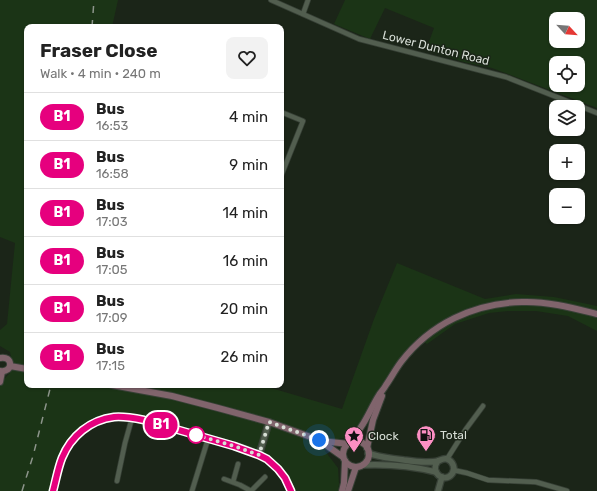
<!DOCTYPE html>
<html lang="en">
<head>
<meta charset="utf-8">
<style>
  :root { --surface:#fff; --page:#f2f2f2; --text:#222; --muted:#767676; --line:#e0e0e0 }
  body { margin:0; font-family:Rubik,sans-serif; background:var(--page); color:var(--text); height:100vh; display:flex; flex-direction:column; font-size:15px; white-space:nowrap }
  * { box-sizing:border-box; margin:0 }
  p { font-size:13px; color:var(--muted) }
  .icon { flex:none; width:22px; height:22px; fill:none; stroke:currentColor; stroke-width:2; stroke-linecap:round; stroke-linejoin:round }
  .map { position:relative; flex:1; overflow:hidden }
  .side { position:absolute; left:24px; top:24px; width:260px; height:364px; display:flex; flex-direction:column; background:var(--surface); border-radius:8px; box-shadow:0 1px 3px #0004 }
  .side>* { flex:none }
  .badge { padding:0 8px; border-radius:13px; font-size:14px; line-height:26px }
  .needle { width:26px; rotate:116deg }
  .controls { position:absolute; left:549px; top:12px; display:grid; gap:8px }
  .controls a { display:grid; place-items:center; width:36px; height:36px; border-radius:8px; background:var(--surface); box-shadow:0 1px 3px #0004; font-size:20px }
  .you { position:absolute; width:20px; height:20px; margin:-10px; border:3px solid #fff; border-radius:50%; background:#1a73e8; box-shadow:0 0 0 6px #1a73e833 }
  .map>.badge { position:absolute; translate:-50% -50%; box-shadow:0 0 0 2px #fff }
  .round { display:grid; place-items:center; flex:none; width:42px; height:42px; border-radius:8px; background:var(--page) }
  .overview { display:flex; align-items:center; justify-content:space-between; height:68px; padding:0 16px }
  h1 { font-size:19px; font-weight:700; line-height:30px }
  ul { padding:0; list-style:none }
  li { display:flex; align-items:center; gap:12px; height:48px; padding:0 16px; border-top:1px solid var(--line) }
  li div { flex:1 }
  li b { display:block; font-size:15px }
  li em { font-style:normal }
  li .badge { min-width:44px; font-weight:700; text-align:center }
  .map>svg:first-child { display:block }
</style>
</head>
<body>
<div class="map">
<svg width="597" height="491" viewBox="0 0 597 491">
  <rect width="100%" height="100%" fill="#1b2518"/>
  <!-- green -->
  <g fill="#1b3416" fill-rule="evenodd">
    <path d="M 0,0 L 118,0 L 112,27 L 27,27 L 27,385 L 219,385 L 224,386 L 224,385 L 261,385 L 342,409 L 374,319 L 397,263 L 485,299 L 516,294 L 554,297 L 597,306 L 597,331 L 568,316 L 536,311 L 508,311 L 489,313 L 455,324 L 427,344 L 418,337 L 380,388 L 357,429 L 349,437 L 328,441 L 325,451 L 338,468 L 339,484 L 338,491 L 295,491 C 290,478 282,465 270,457 C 250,444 219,438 196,431 C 179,426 161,421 143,417 C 139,416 134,414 129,414 C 118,412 106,414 96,418 C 64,432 56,460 49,491 L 0,491 L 0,378 L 4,379 L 10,373 L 12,362 L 10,352 L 0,346 L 0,330 L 7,324 L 15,243 L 0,237 Z"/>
    <path d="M 345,0 L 597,0 L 597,108 L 492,68 L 464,62 L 426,50 L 434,28 L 385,8 L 370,39 L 334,24 ZM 556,19 L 578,19 L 578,41 L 556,41 ZM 556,63 L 578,63 L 578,85 L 556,85 Z"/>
  </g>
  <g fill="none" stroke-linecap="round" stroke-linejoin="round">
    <!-- minor casing -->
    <g stroke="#374036" stroke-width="6">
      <g id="minor">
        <path d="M 271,0 L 359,39 L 506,77 L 597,113"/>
        <path d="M 303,14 L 308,0"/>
        <path d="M 281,112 L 303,121 L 281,176"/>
        <path d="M 447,459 L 466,429 L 483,406"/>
        <path d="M 453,470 L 467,473 L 488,480 L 536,482 L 567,491"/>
        <path d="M 224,479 L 240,485 L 251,491"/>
        <path d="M 117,481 L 125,443 L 132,418"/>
        <path d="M 233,482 L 238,464"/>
        <path d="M 192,491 L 208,439"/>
        <path d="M 251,491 L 265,477"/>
      </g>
    </g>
    <!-- tertiary casing -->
    <g stroke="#374036" stroke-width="8">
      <g id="tertiary">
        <path d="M 368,453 C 380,458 392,458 404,460 C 411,461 419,462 426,462 C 429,462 434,462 438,461 C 441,460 443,458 447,459 C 453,461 456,469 452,474 C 444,484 429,472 438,461"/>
        <path d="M 259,455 L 269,422"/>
        <path d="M 363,465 C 387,464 412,466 436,472"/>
        <path d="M 53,491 C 56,480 58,468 62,458 C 71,435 92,418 117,417 C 126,417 135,418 144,420 C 166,426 188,433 209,439 C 229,444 250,448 267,460 C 278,467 286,478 291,491"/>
        <path d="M 438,491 L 442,477"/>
      </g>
    </g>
    <!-- secondary casing -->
    <g stroke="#374036" stroke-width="8">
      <g id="secondary">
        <path d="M 0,358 C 13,355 14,373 0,371"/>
        <path d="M 10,366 L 27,369"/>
        <path d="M 0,382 L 2,372"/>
        <path d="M 112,385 L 172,396 L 218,408 L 269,422 L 319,440 L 343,457"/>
        <path d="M 321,441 L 349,444"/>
        <circle cx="356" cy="454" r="13"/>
        <path d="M 351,442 C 354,437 358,432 361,427 C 368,417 372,406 379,395 C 381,392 384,389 386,385 C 391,378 395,370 401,362 C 430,324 474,303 522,302 C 547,301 573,308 597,314"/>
        <path d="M 367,448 L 373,420 L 382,396"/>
        <path d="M 342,491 L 344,483 L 345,461"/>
        <path d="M 348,491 L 356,467"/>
      </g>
    </g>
    <!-- minor -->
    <use href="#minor" stroke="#525e4f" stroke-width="4.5"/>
    <!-- tertiary -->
    <use href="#tertiary" stroke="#525e4f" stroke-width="5.5"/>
    <!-- secondary -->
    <use href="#secondary" stroke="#80646c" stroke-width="6"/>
    <!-- rail -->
    <g stroke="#8d958b" stroke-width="1.5" stroke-dasharray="7 7" stroke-linecap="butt">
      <path d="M 92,27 L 94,0"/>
      <path d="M 22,491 L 33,456 L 51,385"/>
    </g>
  </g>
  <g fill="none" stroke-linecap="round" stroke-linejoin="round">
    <!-- line casing -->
    <g stroke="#fff" stroke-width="9">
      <path id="line" d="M 53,491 C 56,480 58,468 62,458 C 71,436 90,420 114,417 C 124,416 134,418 144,420 L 234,446 L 259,455 L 267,459 L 278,469 L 285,478 L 291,491"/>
    </g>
    <!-- line -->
    <use href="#line" stroke="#e6007e" stroke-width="6"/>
    <!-- walk -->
    <path stroke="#d7ded6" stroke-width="4" stroke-dasharray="0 7.2" d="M 196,435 L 193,434 L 234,446 L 259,455 L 269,422 L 319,440"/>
  </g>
  <!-- icons -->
  <defs>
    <g id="fuel-pin" transform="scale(1)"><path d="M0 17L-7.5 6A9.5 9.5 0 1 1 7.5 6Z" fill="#fc8fc3" stroke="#1b2518"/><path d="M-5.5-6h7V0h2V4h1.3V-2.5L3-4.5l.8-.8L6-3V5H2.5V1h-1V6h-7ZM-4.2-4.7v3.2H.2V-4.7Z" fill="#111"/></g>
    <g id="sight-pin" transform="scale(1)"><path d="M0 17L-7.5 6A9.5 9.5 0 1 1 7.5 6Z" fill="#fc8fc3" stroke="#1b2518"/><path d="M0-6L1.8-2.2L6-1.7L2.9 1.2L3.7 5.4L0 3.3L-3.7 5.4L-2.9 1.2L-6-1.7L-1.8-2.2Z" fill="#111"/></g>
  </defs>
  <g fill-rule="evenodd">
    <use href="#fuel-pin" x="426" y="435"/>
    <use href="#sight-pin" x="354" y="436"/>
  </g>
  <!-- markers -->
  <circle fill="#fff" stroke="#e6007e" stroke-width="2" cx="196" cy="435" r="8"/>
  <g text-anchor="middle" stroke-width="3" stroke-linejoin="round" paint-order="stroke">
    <!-- street labels -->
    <g font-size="12" fill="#d7ded6" stroke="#1b2518">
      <text transform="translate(436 48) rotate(14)" y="4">Lower Dunton Road</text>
    </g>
    <!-- poi labels -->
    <g font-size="12" fill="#d7ded6" stroke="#1b2518" text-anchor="start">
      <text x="440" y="439">Total</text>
      <text x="368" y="440">Clock</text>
    </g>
  </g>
</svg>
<div class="controls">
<a><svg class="needle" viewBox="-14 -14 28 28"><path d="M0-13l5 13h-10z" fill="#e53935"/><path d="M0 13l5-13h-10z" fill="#767676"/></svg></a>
<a><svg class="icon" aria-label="locate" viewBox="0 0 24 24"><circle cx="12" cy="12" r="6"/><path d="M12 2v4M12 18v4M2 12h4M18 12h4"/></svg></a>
<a><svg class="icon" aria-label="layers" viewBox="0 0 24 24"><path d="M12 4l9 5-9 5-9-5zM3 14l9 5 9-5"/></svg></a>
<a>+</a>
<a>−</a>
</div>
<div class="you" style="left:319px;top:440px"></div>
<b class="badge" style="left:161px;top:425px;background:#e6007e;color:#fff">B1</b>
<section class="side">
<div class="overview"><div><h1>Fraser Close</h1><p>Walk · 4 min · 240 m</p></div><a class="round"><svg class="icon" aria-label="heart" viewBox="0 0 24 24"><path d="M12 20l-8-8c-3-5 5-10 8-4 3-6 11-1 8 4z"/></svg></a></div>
<ul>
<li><span class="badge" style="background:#e6007e;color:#fff">B1</span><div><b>Bus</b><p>16:53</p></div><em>4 min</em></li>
<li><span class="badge" style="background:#e6007e;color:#fff">B1</span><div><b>Bus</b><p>16:58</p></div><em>9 min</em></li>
<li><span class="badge" style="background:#e6007e;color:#fff">B1</span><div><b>Bus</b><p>17:03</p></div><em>14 min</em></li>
<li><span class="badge" style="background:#e6007e;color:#fff">B1</span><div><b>Bus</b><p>17:05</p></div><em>16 min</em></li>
<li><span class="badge" style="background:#e6007e;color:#fff">B1</span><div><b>Bus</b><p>17:09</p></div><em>20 min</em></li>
<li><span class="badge" style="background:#e6007e;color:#fff">B1</span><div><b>Bus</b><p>17:15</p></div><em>26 min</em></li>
</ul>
</section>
</div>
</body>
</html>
